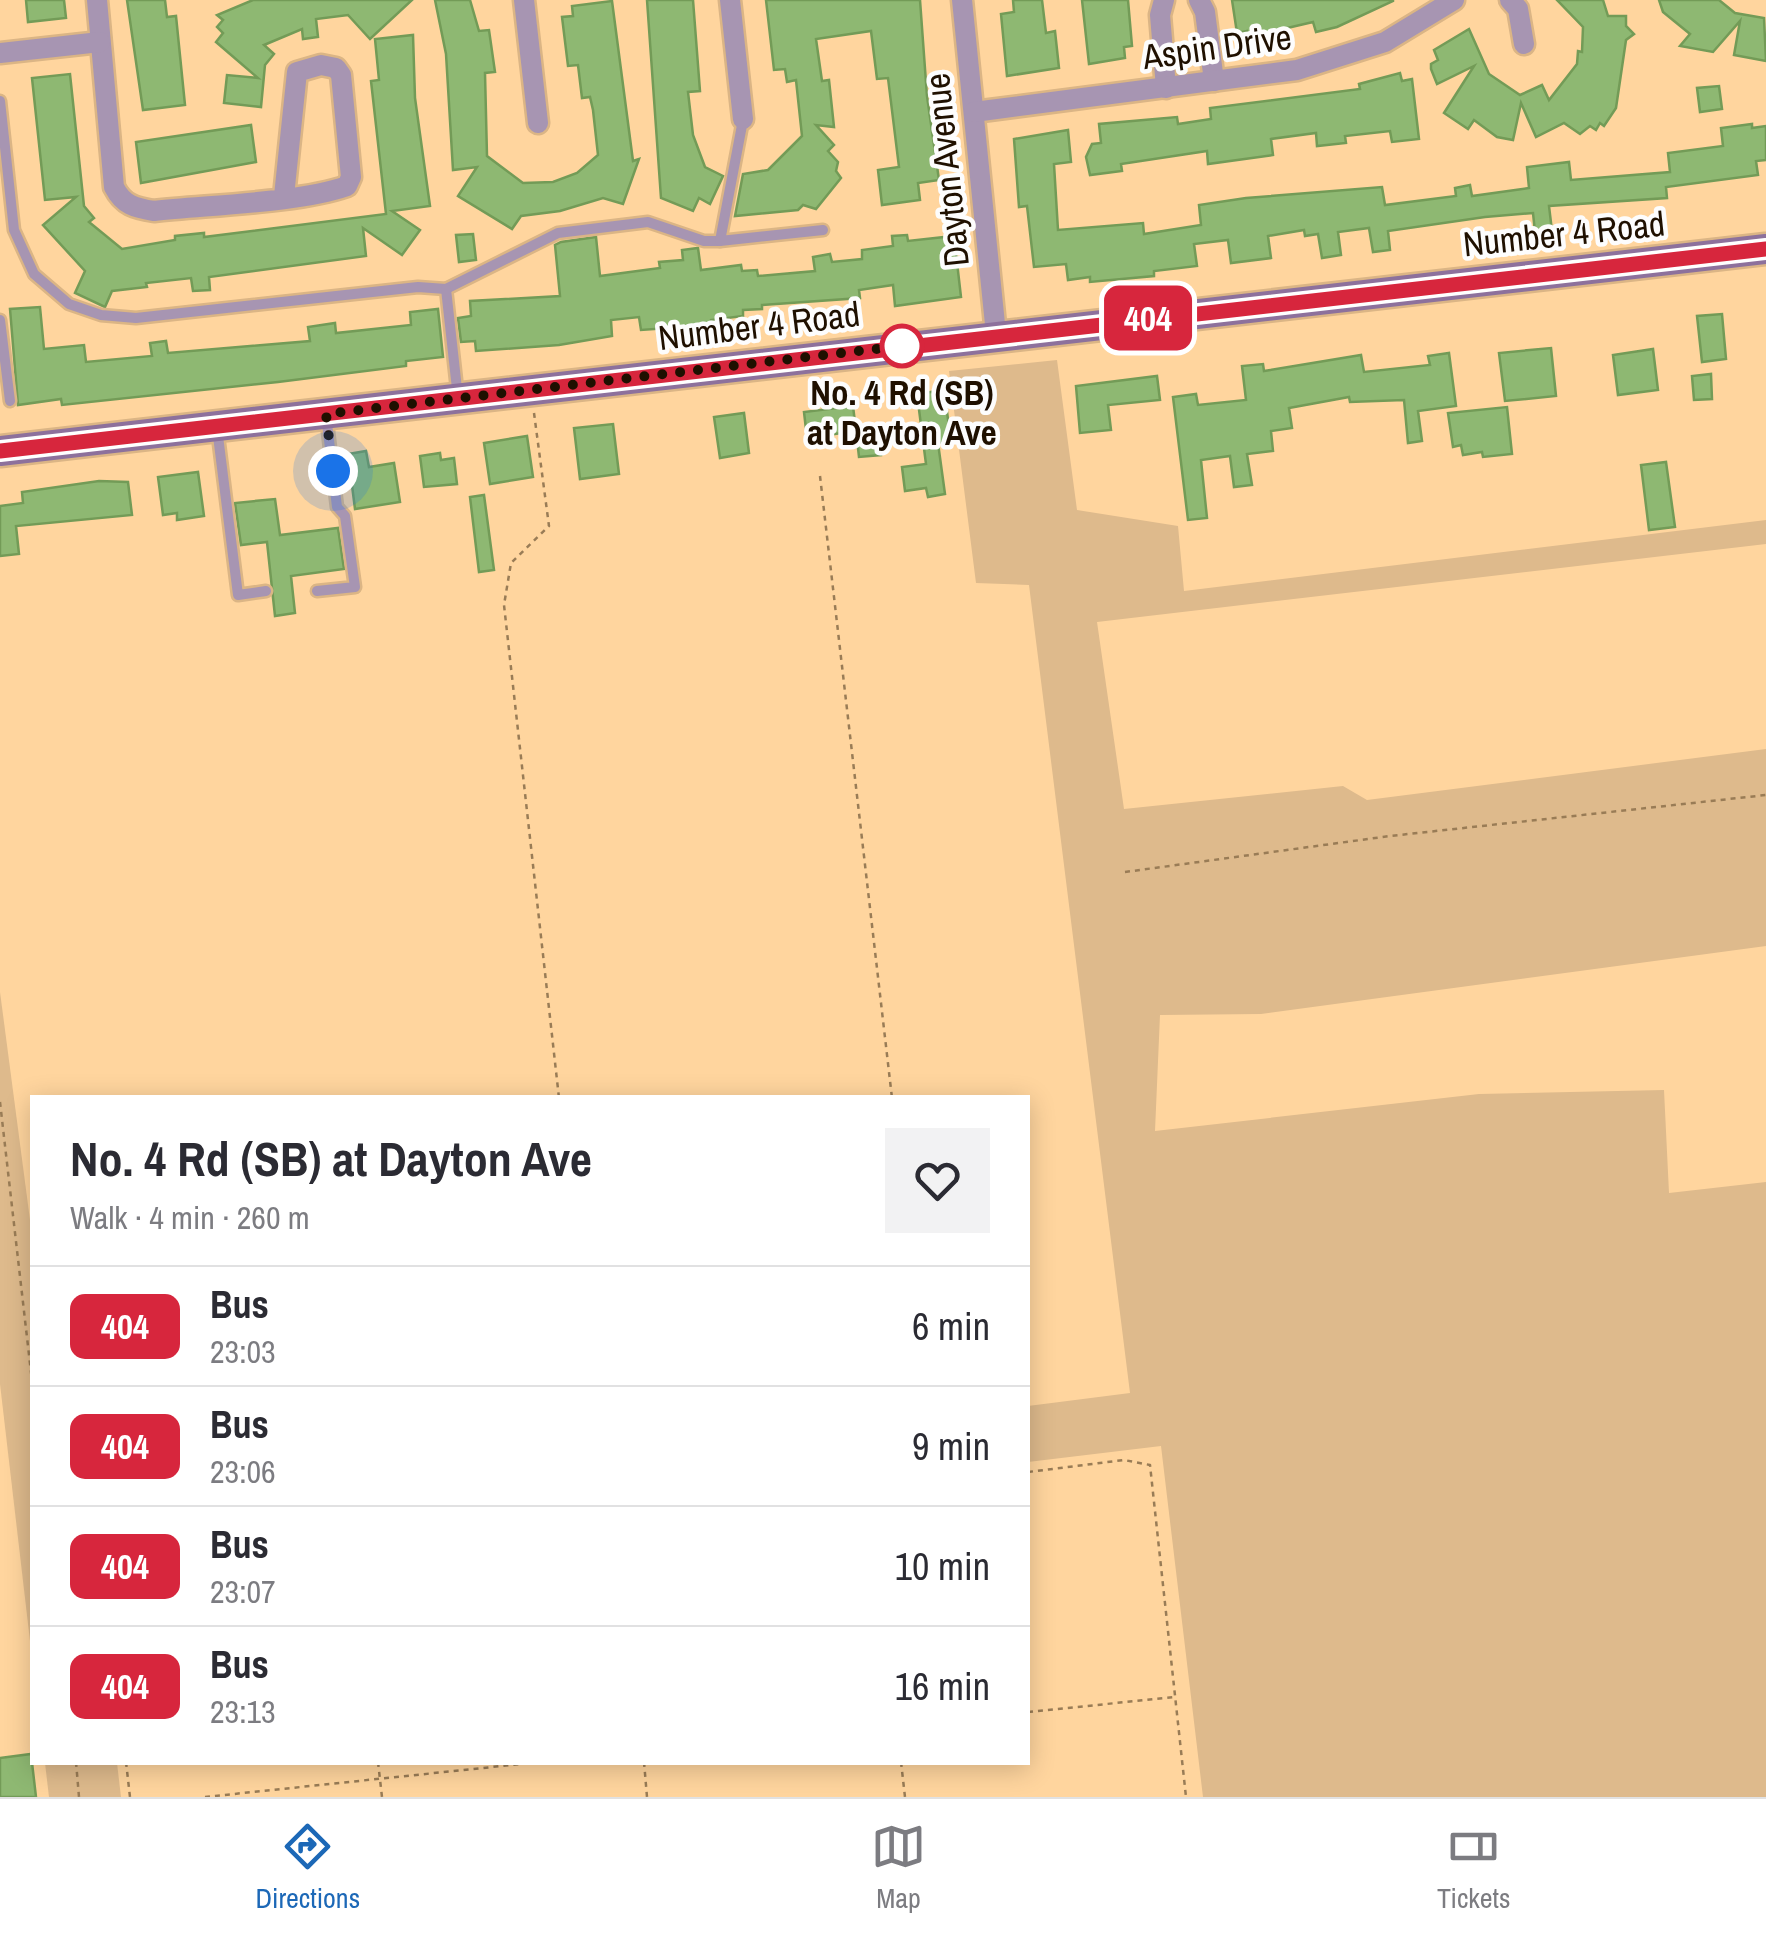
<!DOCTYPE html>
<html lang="en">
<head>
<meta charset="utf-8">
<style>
  :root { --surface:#fff; --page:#f2f2f3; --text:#2b2b33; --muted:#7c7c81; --line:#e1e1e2; --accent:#1c68b7 }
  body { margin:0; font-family:"Archivo Narrow",sans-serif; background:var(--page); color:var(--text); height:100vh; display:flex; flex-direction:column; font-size:38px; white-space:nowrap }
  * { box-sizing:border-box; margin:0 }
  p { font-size:32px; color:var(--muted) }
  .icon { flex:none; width:55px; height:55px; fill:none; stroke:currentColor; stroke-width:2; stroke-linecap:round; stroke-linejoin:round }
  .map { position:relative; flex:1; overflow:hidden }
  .side { position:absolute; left:30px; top:1095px; width:1000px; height:670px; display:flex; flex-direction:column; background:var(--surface); border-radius:0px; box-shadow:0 5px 25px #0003 }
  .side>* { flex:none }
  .badge { padding:0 20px; border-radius:15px; font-size:35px; line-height:65px }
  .you { position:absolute; width:50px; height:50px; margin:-25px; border:8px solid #fff; border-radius:50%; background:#1a73e8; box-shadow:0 0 0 15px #1a73e833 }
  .map>.badge { position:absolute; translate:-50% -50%; box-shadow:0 0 0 5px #fff }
  .round { display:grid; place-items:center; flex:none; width:105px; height:105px; border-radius:0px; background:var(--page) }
  .head { display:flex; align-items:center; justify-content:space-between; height:170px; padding:0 40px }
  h1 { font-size:48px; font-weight:700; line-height:75px }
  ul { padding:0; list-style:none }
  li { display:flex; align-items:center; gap:30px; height:120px; padding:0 40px; border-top:2px solid var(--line) }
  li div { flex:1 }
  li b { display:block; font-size:38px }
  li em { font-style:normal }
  li .badge { min-width:110px; font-weight:700; text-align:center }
  .dock { display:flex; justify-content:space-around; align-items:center; height:140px; border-top:2px solid var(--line); background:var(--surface); font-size:28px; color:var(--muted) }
  .dock a { display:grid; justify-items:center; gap:5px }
  .dock .active { color:var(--accent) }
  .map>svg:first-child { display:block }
</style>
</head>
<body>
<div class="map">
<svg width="1766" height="1797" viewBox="0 0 1766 1797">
  <rect width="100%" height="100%" fill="#ffd59e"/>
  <!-- green -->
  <g fill="#deba8c">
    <path d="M 1057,360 L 1077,510 L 1178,526 L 1184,591 L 1766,520 L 1766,544 L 1097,622 L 1124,809 L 1343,786 L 1367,800 L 1766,749 L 1766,946 L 1261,1014 L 1160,1015 L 1155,1131 L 1479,1094 L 1664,1090 L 1669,1193 L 1766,1182 L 1766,1797 L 1203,1797 L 1161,1446 L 1028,1462 L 1028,1406 L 1130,1393 L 1029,585 L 976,583 L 949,371 Z"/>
    <path d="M 0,992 L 32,1235 L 32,1658 L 0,1384 Z"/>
    <path d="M 45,1763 L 117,1763 L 121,1797 L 49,1797 Z"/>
  </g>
  <!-- building -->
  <g fill="#8eb872" stroke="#739b57" stroke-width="2.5">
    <path d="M 26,0 L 64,0 L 66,18 L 28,22 Z"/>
    <path d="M 127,0 L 165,0 L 167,17 L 176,16 L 185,105 L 143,110 Z"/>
    <path d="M 253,0 L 412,0 L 370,39 L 348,15 L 316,19 L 318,37 L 303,39 L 302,29 L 264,45 L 274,54 L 265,65 L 261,107 L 224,103 L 227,75 L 258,78 L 216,42 L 223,33 L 217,27 L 223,20 L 217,15 Z"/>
    <path d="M 435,0 L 470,0 L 479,31 L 489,30 L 495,72 L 485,73 L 487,156 L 523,183 L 553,182 L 577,173 L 598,155 L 593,110 L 590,97 L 582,98 L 578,65 L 568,66 L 562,17 L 573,16 L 572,6 L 612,1 L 633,161 L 639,159 L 623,204 L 603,198 L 560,211 L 521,216 L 512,229 L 458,196 L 477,167 L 453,170 L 446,54 Z"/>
    <path d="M 647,0 L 693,0 L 700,91 L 688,92 L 693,135 L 705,167 L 723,176 L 710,204 L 699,198 L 693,211 L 661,198 Z"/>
    <path d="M 766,0 L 920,0 L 927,96 L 939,180 L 918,183 L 920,200 L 882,205 L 878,170 L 899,167 L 888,78 L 877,79 L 871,31 L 816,39 L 822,81 L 829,80 L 834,127 L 816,125 L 834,145 L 828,151 L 838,162 L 836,171 L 841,178 L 816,209 L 803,205 L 798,210 L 735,216 L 743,174 L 768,170 L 802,136 L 796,80 L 787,82 L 785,69 L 774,70 Z"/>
    <path d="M 1013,0 L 1042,0 L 1046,33 L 1055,31 L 1059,68 L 1007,76 L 1001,14 L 1014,12 Z"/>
    <path d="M 1082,0 L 1128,0 L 1132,46 L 1124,47 L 1125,58 L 1089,64 Z"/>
    <path d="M 1232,0 L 1393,0 L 1393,1 L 1337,27 L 1316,32 L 1313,22 L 1283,29 L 1286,45 L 1251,51 L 1247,31 L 1237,33 Z"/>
    <path d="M 1557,0 L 1603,0 L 1608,16 L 1626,16 L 1626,26 L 1634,34 L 1626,40 L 1616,108 L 1604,126 L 1600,123 L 1596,130 L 1590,126 L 1580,134 L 1564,123 L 1536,137 L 1521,103 L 1513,140 L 1497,137 L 1474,120 L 1468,129 L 1444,113 L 1474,66 L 1437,84 L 1431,69 L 1431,64 L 1438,60 L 1434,50 L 1469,29 L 1489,74 L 1520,95 L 1542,85 L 1549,100 L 1577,64 L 1578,51 L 1582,52 L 1583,27 Z"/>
    <path d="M 1659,0 L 1719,0 L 1735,13 L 1764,18 L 1766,61 L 1734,55 L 1740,21 L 1713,52 L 1680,46 L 1690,34 L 1663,12 Z"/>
    <path d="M 413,35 L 415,98 L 430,206 L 392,211 L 420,230 L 402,255 L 363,228 L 366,256 L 209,277 L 210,290 L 193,291 L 191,278 L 146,283 L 147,287 L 112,291 L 105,307 L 75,293 L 85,271 L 43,225 L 76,197 L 45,200 L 32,78 L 70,74 L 84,206 L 94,218 L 89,222 L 122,249 L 175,240 L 175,236 L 204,233 L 204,237 L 386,214 L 371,81 L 379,80 L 375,39 Z"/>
    <path d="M 1400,73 L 1402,81 L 1412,79 L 1419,139 L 1392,142 L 1390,131 L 1345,136 L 1346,143 L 1317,146 L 1316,133 L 1271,139 L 1273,155 L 1208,164 L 1207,151 L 1121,164 L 1122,171 L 1090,175 L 1086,157 L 1092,144 L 1101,143 L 1099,124 L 1177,117 L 1178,124 L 1211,119 L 1210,108 L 1360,89 L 1359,84 Z"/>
    <path d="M 1719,86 L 1722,109 L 1700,112 L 1697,88 Z"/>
    <path d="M 1752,124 L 1752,128 L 1766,126 L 1766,160 L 1756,161 L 1758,175 L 1666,187 L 1667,198 L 1549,206 L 1552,231 L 1535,232 L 1533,213 L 1485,217 L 1388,231 L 1390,250 L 1373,252 L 1369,228 L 1338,232 L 1341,255 L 1322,258 L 1318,234 L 1305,236 L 1304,230 L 1268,236 L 1271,258 L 1231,263 L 1228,240 L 1194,244 L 1197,266 L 1154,271 L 1154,276 L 1090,282 L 1090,277 L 1068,280 L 1066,264 L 1034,267 L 1027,206 L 1019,207 L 1014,139 L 1068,130 L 1071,162 L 1054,164 L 1058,230 L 1143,223 L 1144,234 L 1201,225 L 1199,205 L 1246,198 L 1382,187 L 1385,205 L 1456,196 L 1455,188 L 1470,185 L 1472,196 L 1529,188 L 1527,167 L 1569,162 L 1571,180 L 1670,172 L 1668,153 L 1723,146 L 1721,128 Z"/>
    <path d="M 251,125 L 256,162 L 141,183 L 136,142 Z"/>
    <path d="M 473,234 L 476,260 L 459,262 L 456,235 Z"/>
    <path d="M 907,235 L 908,241 L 954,236 L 961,297 L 895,306 L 893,285 L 859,290 L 860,298 L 762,305 L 762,309 L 743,310 L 743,316 L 711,320 L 711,325 L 641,330 L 639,317 L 611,320 L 612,336 L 559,345 L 476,351 L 475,341 L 461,342 L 458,318 L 471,316 L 470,301 L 560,296 L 555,245 L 561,242 L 596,237 L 600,276 L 660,268 L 659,262 L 683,260 L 682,250 L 698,248 L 701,270 L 741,265 L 742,271 L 757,270 L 758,276 L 815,271 L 813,257 L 830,254 L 832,262 L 862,259 L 862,250 L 893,246 L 892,236 Z"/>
    <path d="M 40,307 L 44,349 L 84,345 L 86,362 L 152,356 L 150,343 L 166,341 L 168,353 L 310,341 L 308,327 L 335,323 L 336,333 L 411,325 L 410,312 L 438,309 L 443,357 L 406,361 L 406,366 L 278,382 L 62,405 L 61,399 L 18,405 L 10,309 Z"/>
    <path d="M 1722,314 L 1726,359 L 1702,362 L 1697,316 Z"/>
    <path d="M 1551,348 L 1556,396 L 1505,401 L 1499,353 Z"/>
    <path d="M 1653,349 L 1658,390 L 1618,395 L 1613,355 Z"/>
    <path d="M 1449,353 L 1456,406 L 1418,411 L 1422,441 L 1408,443 L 1404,400 L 1350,402 L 1349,397 L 1289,408 L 1292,428 L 1271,431 L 1273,451 L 1247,454 L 1252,485 L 1234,487 L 1230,456 L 1201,460 L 1207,518 L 1188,520 L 1173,397 L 1196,394 L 1198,405 L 1246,400 L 1242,366 L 1263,364 L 1264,371 L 1361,355 L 1364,372 L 1430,365 L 1428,356 Z"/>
    <path d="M 1711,374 L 1712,399 L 1694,400 L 1692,376 Z"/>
    <path d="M 1157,376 L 1160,400 L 1108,405 L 1111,430 L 1080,433 L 1076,386 Z"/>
    <path d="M 944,390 L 951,441 L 938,443 L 945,494 L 928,497 L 926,488 L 905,491 L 902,467 L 926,464 L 917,394 Z"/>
    <path d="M 853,406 L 856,431 L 807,438 L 804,412 Z"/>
    <path d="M 1507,407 L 1512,454 L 1483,457 L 1482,452 L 1463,455 L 1461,445 L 1453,447 L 1448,413 Z"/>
    <path d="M 744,413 L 749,453 L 720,458 L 714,417 Z"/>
    <path d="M 613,424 L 619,474 L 580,479 L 574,428 Z"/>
    <path d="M 527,436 L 533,477 L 490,484 L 484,443 Z"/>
    <path d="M 879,436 L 881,455 L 859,457 L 857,439 Z"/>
    <path d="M 366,451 L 369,467 L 394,463 L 400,502 L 355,509 L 348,454 Z"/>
    <path d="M 440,453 L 441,460 L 454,458 L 457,484 L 424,487 L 420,456 Z"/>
    <path d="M 1666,462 L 1675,527 L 1649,530 L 1641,465 Z"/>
    <path d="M 198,472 L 204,516 L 177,520 L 177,513 L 163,515 L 158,477 Z"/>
    <path d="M 99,481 L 128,482 L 132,515 L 16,526 L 19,554 L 0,556 L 0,506 L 23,503 L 22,492 Z"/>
    <path d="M 484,495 L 494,570 L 479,572 L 470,497 Z"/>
    <path d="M 275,499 L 280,535 L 338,528 L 344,569 L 291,576 L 295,613 L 275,616 L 267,542 L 241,545 L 235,503 Z"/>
    <path d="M 31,1754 L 36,1797 L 0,1797 L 0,1758 Z"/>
  </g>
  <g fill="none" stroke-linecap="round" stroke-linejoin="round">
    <!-- lane casing -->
    <g stroke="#dbb585" stroke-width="15">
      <g id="lane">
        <path d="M 0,101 L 14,230 L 34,274 L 69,304 L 101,315 L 136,318 L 418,287 L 446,289 L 558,233 L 648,222 L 704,241 L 720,241"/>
        <path d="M 743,120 L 720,241 L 823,230"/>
        <path d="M 446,289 L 458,398"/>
        <path d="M 0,320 L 10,401"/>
        <path d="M 217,428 L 238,595 L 266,591"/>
        <path d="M 317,591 L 355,587 L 345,516 L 337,507 L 326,415"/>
      </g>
    </g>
    <!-- street casing -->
    <g stroke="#dbb585" stroke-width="25">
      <g id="street">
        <path d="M 97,0 L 114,187 C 123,205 135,208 154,211 C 207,205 299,203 347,186 L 351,177 L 341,75 L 336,68 L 321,65 L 297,72 L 284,196"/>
        <path d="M 524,0 L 538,123"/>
        <path d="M 730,0 L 743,119"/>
        <path d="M 962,0 L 996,334"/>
        <path d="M 1164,0 L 1160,15 L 1166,88"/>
        <path d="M 1199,0 L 1205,12 L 1214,81"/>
        <path d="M 1510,0 L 1518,9 L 1524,44"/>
        <path d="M 0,53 L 100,42"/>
        <path d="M 974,112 L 1297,70 L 1385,42 L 1454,0"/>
      </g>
    </g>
    <!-- secondary casing -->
    <g stroke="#dbb585" stroke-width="35">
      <path id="secondary" d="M 0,451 L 1766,249"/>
    </g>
    <!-- path -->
    <g stroke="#997c56" stroke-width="2.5" stroke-dasharray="5 5" stroke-linecap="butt">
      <path d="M 534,413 L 549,526 L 511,563 L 504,605 L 559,1098"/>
      <path d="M 820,476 L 892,1098"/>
      <path d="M 1125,872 L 1390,836 L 1766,795"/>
      <path d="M 0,1102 L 32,1381"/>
      <path d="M 1028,1472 L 1124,1460 L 1150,1465 L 1186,1797"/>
      <path d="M 1028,1712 L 1175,1697"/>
      <path d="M 76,1762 L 79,1797"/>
      <path d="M 126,1762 L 130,1797"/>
      <path d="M 378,1762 L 382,1797"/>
      <path d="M 644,1762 L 647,1797"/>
      <path d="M 901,1762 L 905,1797"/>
      <path d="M 205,1797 L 540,1762"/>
    </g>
    <!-- lane -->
    <use href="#lane" stroke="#a795b2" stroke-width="10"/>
    <!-- street -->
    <use href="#street" stroke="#a795b2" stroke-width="20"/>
    <!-- secondary -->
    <use href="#secondary" stroke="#8d719c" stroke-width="30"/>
  </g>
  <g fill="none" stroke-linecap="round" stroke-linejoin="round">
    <!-- line casing -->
    <g stroke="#fff" stroke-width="22">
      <path id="line" d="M 0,451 L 1766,249"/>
    </g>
    <!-- line -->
    <use href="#line" stroke="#d7263d" stroke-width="15"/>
    <!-- walk -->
    <path stroke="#1f1000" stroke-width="10" stroke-dasharray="0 18" d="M 333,471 L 326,414 L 918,344 L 902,346"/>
  </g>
  <!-- markers -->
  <circle fill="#fff" stroke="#d7263d" stroke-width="5" cx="902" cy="346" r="20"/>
  <g text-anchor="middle" stroke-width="9" stroke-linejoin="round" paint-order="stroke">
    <!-- street labels -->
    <g font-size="35" fill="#1f1000" stroke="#fdfdfd">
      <text transform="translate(1217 47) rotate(-8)" y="12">Aspin Drive</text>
      <text transform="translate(947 170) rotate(-96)" y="12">Dayton Avenue</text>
      <text transform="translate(1564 234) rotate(-6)" y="12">Number 4 Road</text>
      <text transform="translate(759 326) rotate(-7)" y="12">Number 4 Road</text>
    </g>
    <!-- stop labels -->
    <g font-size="35" font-weight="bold" fill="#1f1000" stroke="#fdfdfd">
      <text x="902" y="405">No. 4 Rd (SB)<tspan x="902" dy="40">at Dayton Ave</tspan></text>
    </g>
  </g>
</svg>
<div class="you" style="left:333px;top:471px"></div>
<b class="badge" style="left:1148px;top:318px;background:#d7263d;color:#fff">404</b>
<section class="side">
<div class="head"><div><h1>No. 4 Rd (SB) at Dayton Ave</h1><p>Walk · 4 min · 260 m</p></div><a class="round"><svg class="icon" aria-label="heart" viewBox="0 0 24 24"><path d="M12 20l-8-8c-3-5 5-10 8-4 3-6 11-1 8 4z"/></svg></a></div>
<ul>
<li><span class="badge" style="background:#d7263d;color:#fff">404</span><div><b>Bus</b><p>23:03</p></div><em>6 min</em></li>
<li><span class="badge" style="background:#d7263d;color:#fff">404</span><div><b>Bus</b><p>23:06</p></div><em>9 min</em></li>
<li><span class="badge" style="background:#d7263d;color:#fff">404</span><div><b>Bus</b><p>23:07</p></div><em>10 min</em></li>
<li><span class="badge" style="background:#d7263d;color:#fff">404</span><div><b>Bus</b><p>23:13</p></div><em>16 min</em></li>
</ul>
</section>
</div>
<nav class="dock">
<a class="active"><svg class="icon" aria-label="directions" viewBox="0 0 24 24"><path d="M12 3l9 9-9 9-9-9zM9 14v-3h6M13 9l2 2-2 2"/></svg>Directions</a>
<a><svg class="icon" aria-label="map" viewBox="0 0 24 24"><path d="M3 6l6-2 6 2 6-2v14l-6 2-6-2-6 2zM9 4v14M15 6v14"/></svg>Map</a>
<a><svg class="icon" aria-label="tickets" viewBox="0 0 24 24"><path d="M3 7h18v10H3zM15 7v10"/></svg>Tickets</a>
</nav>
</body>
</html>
